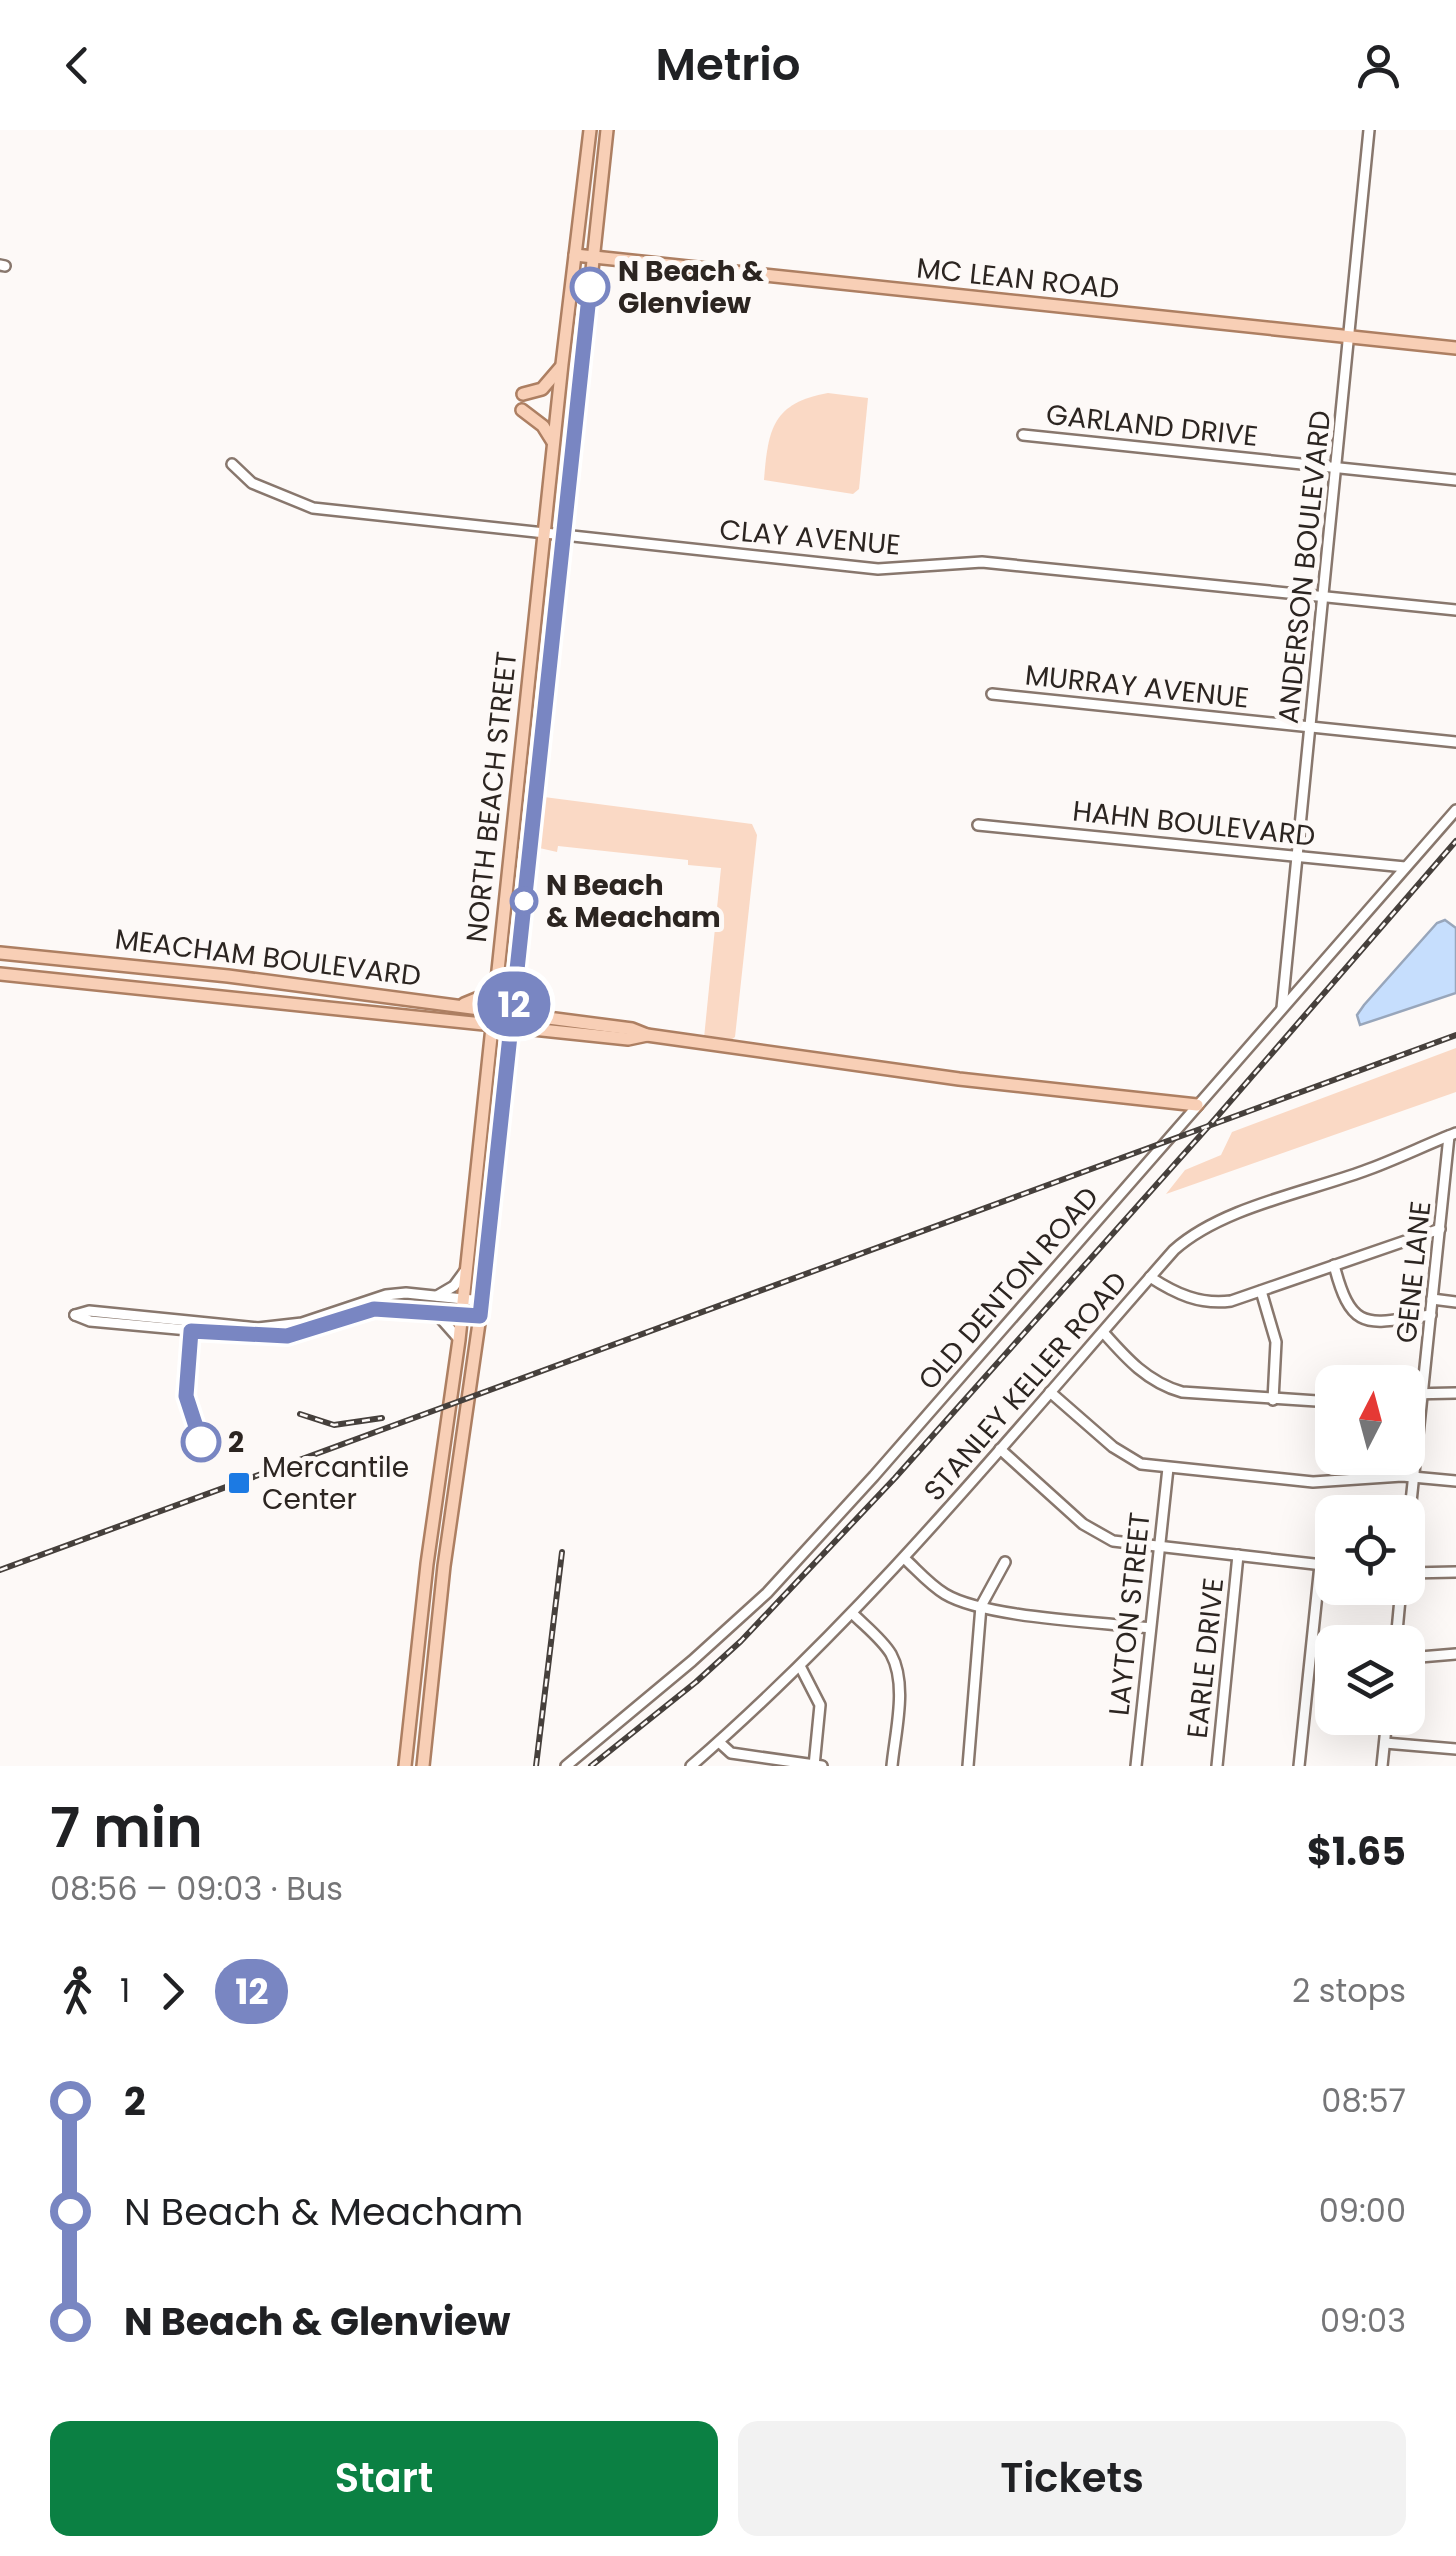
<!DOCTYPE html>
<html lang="en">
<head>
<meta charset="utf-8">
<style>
  :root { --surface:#fff; --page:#f2f2f2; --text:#202124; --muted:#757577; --accent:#0b8043 }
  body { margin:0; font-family:Poppins,sans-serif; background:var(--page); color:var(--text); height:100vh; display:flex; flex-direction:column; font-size:38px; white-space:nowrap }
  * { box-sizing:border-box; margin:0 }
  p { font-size:32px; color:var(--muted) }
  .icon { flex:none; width:55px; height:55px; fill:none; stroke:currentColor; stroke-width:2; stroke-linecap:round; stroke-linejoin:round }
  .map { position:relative; height:1636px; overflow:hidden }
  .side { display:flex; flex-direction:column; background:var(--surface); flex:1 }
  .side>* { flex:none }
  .badge { padding:0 20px; border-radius:32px; font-size:35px; line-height:65px }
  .needle { width:65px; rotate:6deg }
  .buttons { position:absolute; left:1315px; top:1235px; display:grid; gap:20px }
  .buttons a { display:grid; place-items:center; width:110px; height:110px; border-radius:20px; background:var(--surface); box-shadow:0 10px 40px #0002; font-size:50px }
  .map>.badge { position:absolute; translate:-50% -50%; box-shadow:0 0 0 5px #fff }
  .legs { display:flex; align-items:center; gap:15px; height:110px; padding:0 50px; font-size:32px }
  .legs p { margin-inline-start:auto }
  .overview { display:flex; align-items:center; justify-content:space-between; height:170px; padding:0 50px }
  h1 { font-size:55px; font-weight:600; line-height:75px }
  .primary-button { display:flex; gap:20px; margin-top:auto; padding:20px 50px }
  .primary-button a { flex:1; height:115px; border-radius:20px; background:var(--accent); color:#fff; font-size:40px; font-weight:600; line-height:115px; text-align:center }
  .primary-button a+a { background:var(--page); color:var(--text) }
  ul { padding:0 50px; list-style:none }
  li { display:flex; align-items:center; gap:35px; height:110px; font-size:38px }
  li i { display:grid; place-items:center; width:15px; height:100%; margin:0 12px; background:currentColor }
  li i::after { content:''; width:25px; height:25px; margin:-12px; border:8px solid; border-radius:50%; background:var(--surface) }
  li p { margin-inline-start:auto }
  li:first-child i { background:linear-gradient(#0000 50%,currentColor 0) }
  li:last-child i { background:linear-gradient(currentColor 50%,#0000 0) }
  header { display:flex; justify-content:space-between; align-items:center; height:130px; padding:0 50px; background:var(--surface); font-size:45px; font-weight:600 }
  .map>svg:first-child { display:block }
</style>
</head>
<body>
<header><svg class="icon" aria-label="back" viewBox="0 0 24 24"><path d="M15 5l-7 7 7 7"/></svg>Metrio<svg class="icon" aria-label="person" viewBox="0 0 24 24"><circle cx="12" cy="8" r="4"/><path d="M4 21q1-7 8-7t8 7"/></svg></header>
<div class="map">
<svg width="1456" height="1636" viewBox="0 0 1456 1636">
  <rect width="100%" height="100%" fill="#fdf9f7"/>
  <!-- green -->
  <g fill="#fad9c5">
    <path d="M 828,263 L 868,268 L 859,359 L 853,364 L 764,350 C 768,298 773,273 828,263 Z"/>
    <path d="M 544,667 L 752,694 L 757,705 L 735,907 L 731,910 L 704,908 L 721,738 L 688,735 L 688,730 L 558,716 L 557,722 L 535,717 L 540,671 Z"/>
    <path d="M 1456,918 L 1456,962 L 1166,1064 L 1185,1040 L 1221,1025 L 1232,1002 Z"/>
  </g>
  <!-- water -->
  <path fill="#c6defd" stroke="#98a6bb" stroke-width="2.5" d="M 1445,790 L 1456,798 L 1456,863 L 1360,895 L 1357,885 L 1364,875 L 1437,793 Z"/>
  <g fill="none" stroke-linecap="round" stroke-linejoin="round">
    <!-- minor casing -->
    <g stroke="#88776d" stroke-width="14">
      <g id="minor">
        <path d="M 0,135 L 5,136"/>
        <path d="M 1023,305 L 1456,350"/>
        <path d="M 232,334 L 252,353 L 313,378 L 878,439 L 982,432 L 1456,480"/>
        <path d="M 992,564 L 1456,612"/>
        <path d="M 978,695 L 1405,737"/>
        <path d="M 1282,878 L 1369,0"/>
        <path d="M 1334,1135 C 1352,1205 1368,1193 1431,1185"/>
        <path d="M 1150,1147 C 1176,1164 1200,1175 1231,1171 L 1440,1099"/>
        <path d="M 1261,1161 L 1276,1212 L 1273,1270"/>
        <path d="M 437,1166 L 454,1156 L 465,1141"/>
        <path d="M 1432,1169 L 1456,1172"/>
        <path d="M 436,1183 L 459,1209"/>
        <path d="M 75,1185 L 89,1181 L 258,1198 L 302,1193 L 386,1165 L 406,1163 L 482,1171"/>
        <path d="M 75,1185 L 90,1191 L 265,1207 L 287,1206 L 374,1179 L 480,1186"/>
        <path d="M 1103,1202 C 1126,1228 1147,1252 1182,1262 L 1332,1272"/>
        <path d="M 1050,1262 L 1113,1317 L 1141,1334 L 1313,1352 L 1402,1346 L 1456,1351"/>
        <path d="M 1408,1264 L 1456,1263"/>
        <path d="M 1000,1319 L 1083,1394 L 1113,1411 L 1332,1436"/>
        <path d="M 1408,1401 L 1449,1006"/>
        <path d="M 905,1429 C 918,1441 930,1455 945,1464 C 985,1488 1100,1492 1150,1498"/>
        <path d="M 1408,1443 L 1456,1442"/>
        <path d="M 852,1483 C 865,1496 882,1509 891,1524 C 908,1555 895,1603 892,1636"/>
        <path d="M 1396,1512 L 1401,1458"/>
        <path d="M 1408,1528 L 1456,1524"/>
        <path d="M 800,1536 L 820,1575 L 814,1636"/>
        <path d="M 719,1612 L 731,1623 L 822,1636"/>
        <path d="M 1385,1613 L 1456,1619"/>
        <path d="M 566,1636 L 692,1531 L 767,1463 L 874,1346 L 1456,680"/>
        <path d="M 691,1636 C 870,1481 1018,1297 1174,1120 C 1221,1078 1303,1063 1364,1041 C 1395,1030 1425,1015 1456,1003"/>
        <path d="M 968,1636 L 981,1476 L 1005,1432"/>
        <path d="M 1136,1636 L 1168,1338"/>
        <path d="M 1217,1636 L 1238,1425"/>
        <path d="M 1299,1636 L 1320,1435"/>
        <path d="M 1382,1636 L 1387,1588"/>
      </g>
    </g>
    <!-- major casing -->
    <g stroke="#ad7f62" stroke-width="16">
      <g id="major">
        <path d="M 575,125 L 1456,218"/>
        <path d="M 523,264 L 542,259 L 560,238"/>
        <path d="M 522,280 L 543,296 L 553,312"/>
        <path d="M 0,823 L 228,846 L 632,899 L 647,905 L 959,949 L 1197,975"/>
        <path d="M 0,844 L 628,909 L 647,905"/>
        <path d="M 464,874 L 481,867 L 494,849"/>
        <path d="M 405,1636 L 427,1434 L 459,1210 L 562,234 L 590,0"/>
        <path d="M 423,1636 L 444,1436 L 480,1186 L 607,0"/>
      </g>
    </g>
    <!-- minor -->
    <use href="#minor" stroke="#fff" stroke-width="9"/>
    <!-- major -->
    <use href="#major" stroke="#f8cfb6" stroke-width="11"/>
    <!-- rail casing -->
    <g stroke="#46403c" stroke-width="6">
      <g id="rail">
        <path d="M 300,1284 L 334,1295 L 382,1288"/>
        <path d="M 0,1440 L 1456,905"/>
        <path d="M 536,1636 L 562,1422"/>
        <path d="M 591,1636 L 696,1552 L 741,1511 L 895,1348 L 1215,989 L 1456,711"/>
      </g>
    </g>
    <!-- rail -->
    <use href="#rail" stroke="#fdf9f7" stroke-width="2.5" stroke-dasharray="8" stroke-linecap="butt"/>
  </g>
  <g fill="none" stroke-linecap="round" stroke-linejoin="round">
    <!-- line-1 casing -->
    <g stroke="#fff" stroke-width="22">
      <path id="line-1" d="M 201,1312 L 186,1266 L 191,1201 L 287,1206 L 374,1179 L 480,1186 L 590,157"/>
    </g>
    <!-- line-1 -->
    <use href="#line-1" stroke="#7986c2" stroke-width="15"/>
  </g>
  <!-- markers -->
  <g fill="#fff" stroke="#7986c2" stroke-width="5">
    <circle cx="590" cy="157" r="18"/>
    <circle cx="524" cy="771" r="12"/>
    <circle cx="201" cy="1312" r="18"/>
  </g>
  <rect fill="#1c7ae3" stroke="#fdf9f7" stroke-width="4" x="227" y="1341" width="24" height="24" rx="5"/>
  <g text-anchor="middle" stroke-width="10" stroke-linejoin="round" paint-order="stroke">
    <!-- stop labels -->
    <g font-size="28" font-weight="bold" fill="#2c2521" stroke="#fdf9f7" text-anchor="start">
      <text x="618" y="151">N Beach &amp;<tspan x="618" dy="32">Glenview</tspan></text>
      <text x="546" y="765">N Beach<tspan x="546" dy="32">&amp; Meacham</tspan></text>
      <text x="228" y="1322">2</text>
    </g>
    <!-- street labels -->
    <g font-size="28" fill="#2c2521" stroke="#fdf9f7">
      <text transform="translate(1018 148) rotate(6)" y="10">MC LEAN ROAD</text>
      <text transform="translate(1152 295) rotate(6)" y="10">GARLAND DRIVE</text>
      <text transform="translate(810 407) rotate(5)" y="10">CLAY AVENUE</text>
      <text transform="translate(1304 437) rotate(-84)" y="10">ANDERSON BOULEVARD</text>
      <text transform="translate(1137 556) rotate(6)" y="10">MURRAY AVENUE</text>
      <text transform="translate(491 667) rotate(-84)" y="10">NORTH BEACH STREET</text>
      <text transform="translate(1194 693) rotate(6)" y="10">HAHN BOULEVARD</text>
      <text transform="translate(268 827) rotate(7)" y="10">MEACHAM BOULEVARD</text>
      <text transform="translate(1413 1142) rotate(-84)" y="10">GENE LANE</text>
      <text transform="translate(1008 1158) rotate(-49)" y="10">OLD DENTON ROAD</text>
      <text transform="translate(1025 1256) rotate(-49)" y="10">STANLEY KELLER ROAD</text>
      <text transform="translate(1129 1484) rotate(-84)" y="10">LAYTON STREET</text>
      <text transform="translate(1205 1528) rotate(-84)" y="10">EARLE DRIVE</text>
    </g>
    <!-- poi labels -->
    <g font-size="28" fill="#2c2521" stroke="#fdf9f7" text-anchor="start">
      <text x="262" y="1347">Mercantile<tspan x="262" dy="32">Center</tspan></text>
    </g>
  </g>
</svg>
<div class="buttons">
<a><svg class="needle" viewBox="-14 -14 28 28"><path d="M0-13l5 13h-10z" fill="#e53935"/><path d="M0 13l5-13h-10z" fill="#757577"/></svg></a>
<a><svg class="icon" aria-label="locate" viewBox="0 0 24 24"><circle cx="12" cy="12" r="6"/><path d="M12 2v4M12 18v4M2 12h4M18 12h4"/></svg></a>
<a><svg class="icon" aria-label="layers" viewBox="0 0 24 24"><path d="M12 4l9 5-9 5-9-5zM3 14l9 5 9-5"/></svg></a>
</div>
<b class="badge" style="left:514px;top:874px;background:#7986c2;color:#fff">12</b>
</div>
<section class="side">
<div class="overview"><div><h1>7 min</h1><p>08:56 – 09:03 · Bus</p></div><b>$1.65</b></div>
<div class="legs"><svg class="icon" aria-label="walk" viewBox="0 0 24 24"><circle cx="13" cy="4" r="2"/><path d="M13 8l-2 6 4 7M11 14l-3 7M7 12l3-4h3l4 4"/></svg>1<svg class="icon" aria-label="forward" viewBox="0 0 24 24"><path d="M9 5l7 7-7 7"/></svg><b class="badge" style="background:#7986c2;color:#fff">12</b><p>2 stops</p></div>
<ul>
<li><i style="color:#7986c2"></i><b>2</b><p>08:57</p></li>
<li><i style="color:#7986c2"></i><span>N Beach &amp; Meacham</span><p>09:00</p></li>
<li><i style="color:#7986c2"></i><b>N Beach &amp; Glenview</b><p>09:03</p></li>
</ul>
<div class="primary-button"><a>Start</a><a>Tickets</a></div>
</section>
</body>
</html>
